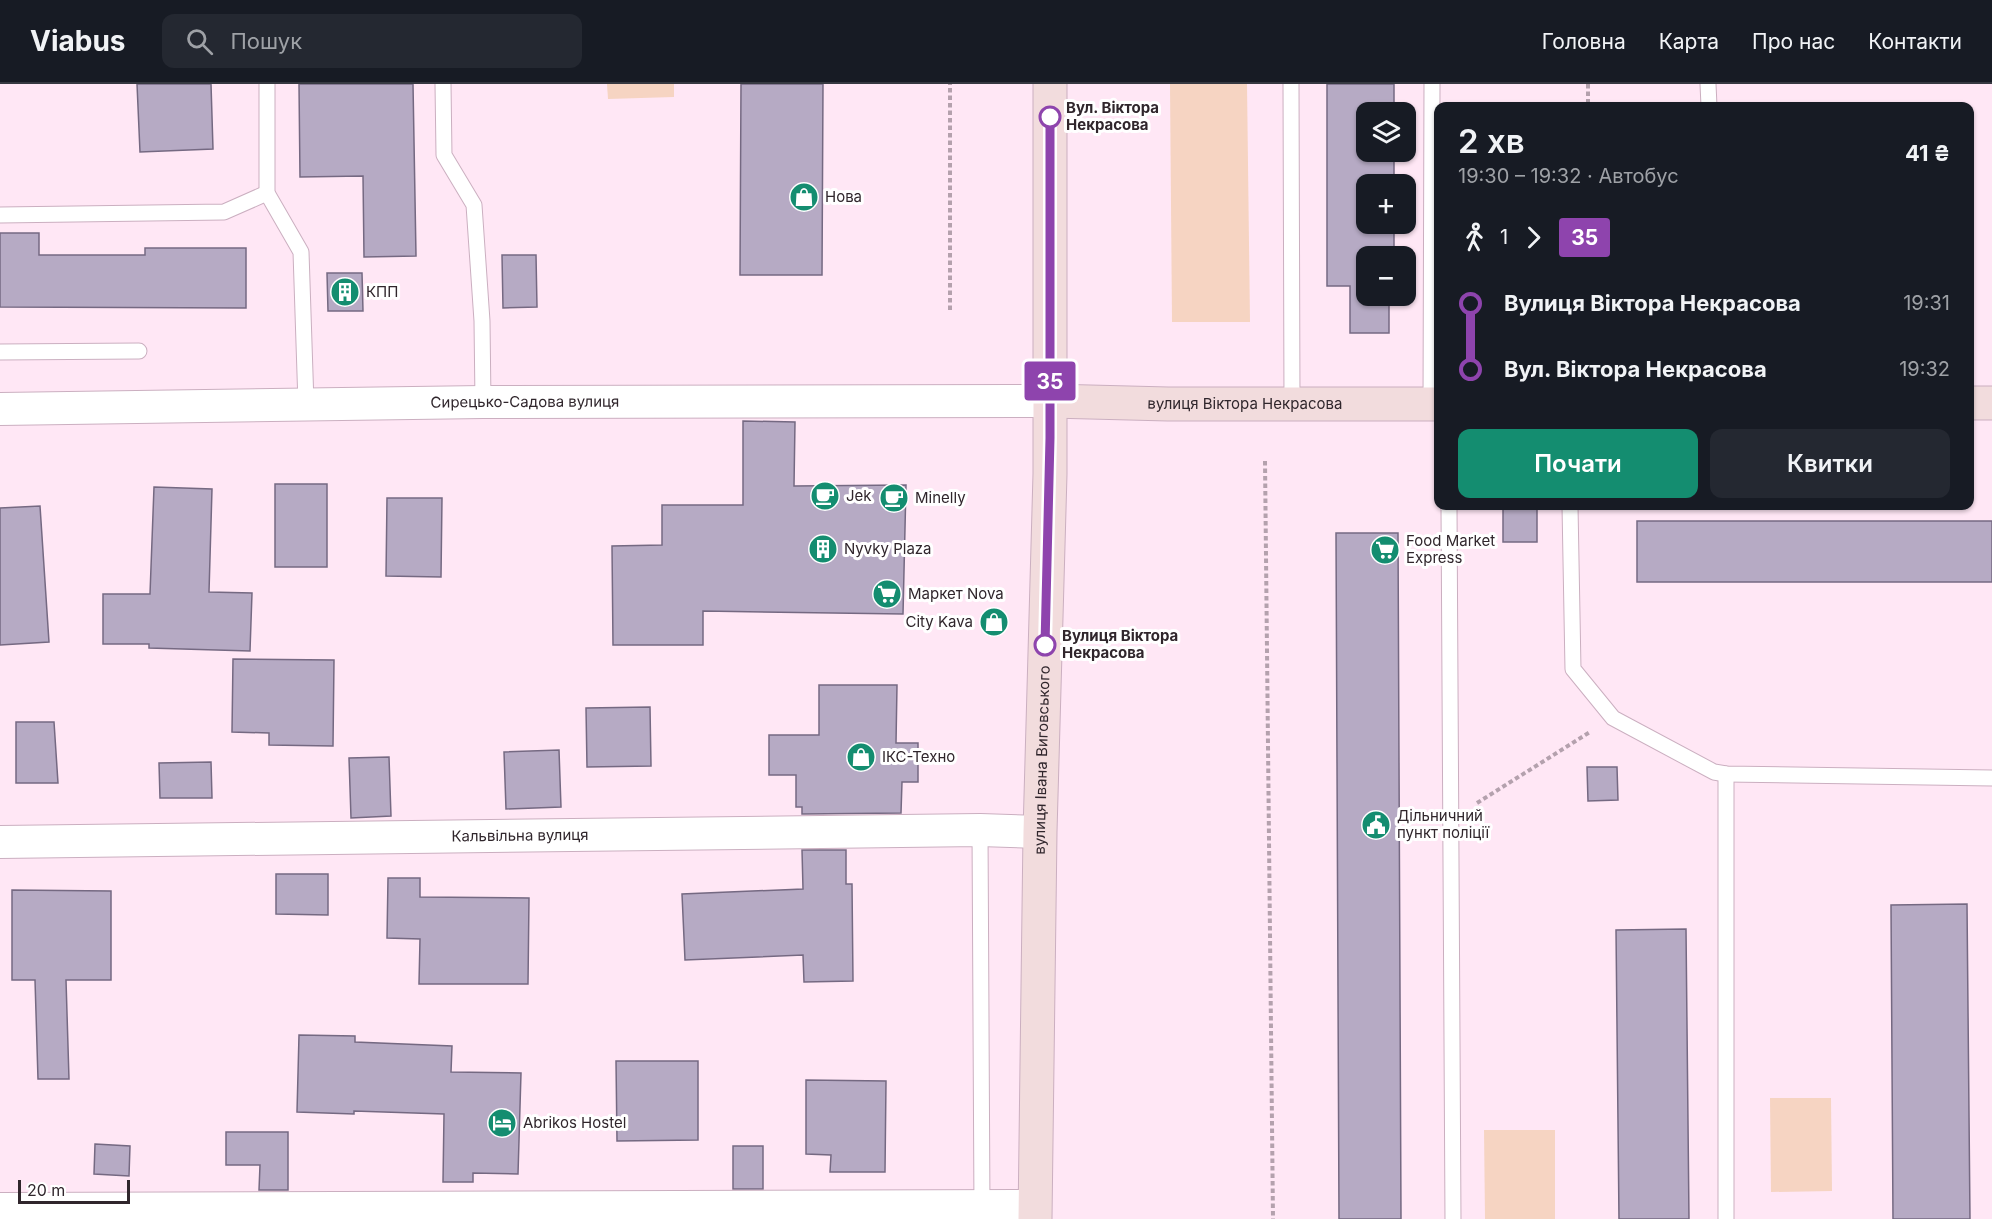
<!DOCTYPE html>
<html lang="uk">
<head>
<meta charset="utf-8">
<style>
  :root { --surface:#171b24; --page:#242831; --text:#f1f3f6; --muted:#9ea1a6; --line:#363941; --accent:#148d70 }
  body { margin:0; font-family:Inter,sans-serif; background:var(--page); color:var(--text); height:100vh; display:flex; flex-direction:column; font-size:22px; white-space:nowrap }
  * { box-sizing:border-box; margin:0 }
  p { font-size:20px; color:var(--muted) }
  .icon { flex:none; width:33px; height:33px; fill:none; stroke:currentColor; stroke-width:2; stroke-linecap:round; stroke-linejoin:round }
  .map { position:relative; flex:1; overflow:hidden }
  .details { position:absolute; left:1434px; top:18px; width:540px; height:408px; display:flex; flex-direction:column; background:var(--surface); border-radius:12px; box-shadow:0 2px 4px #0004 }
  .details>* { flex:none }
  .badge { padding:0 12px; border-radius:4px; font-size:21px; line-height:39px }
  .fabs { position:absolute; left:1356px; top:18px; display:grid; gap:12px }
  .fabs a { display:grid; place-items:center; width:60px; height:60px; border-radius:12px; background:var(--surface); box-shadow:0 2px 4px #0004; font-size:30px }
  .scale { position:absolute; left:18px; bottom:15px; width:112px; box-sizing:border-box; padding-left:6px; border:3px solid #30262c; border-top:0; font-size:16px; line-height:21px; white-space:nowrap; color:#30262c; -webkit-text-stroke:4px #fff; paint-order:stroke }
  .map>.badge { position:absolute; translate:-50% -50%; box-shadow:0 0 0 3px #fff }
  .legs { display:flex; align-items:center; gap:9px; height:66px; padding:0 24px; font-size:20px }
  .legs p { margin-inline-start:auto }
  .summary { display:flex; align-items:center; justify-content:space-between; height:102px; padding:0 24px }
  h1 { font-size:33px; font-weight:600; line-height:45px }
  .action { display:flex; gap:12px; margin-top:auto; padding:12px 24px }
  .action a { flex:1; height:69px; border-radius:12px; background:var(--accent); color:#fff; font-size:24px; font-weight:600; line-height:69px; text-align:center }
  .action a+a { background:var(--page); color:var(--text) }
  ul { padding:0 24px; list-style:none }
  li { display:flex; align-items:center; gap:21px; height:66px; font-size:22px }
  li i { display:grid; place-items:center; width:9px; height:100%; margin:0 8px; background:currentColor }
  li i::after { content:''; width:15px; height:15px; margin:-8px; border:4px solid; border-radius:50%; background:var(--surface) }
  li p { margin-inline-start:auto }
  li:first-child i { background:linear-gradient(#0000 50%,currentColor 0) }
  li:last-child i { background:linear-gradient(currentColor 50%,#0000 0) }
  header { display:flex; align-items:center; gap:36px; box-sizing:border-box; height:84px; padding:0 30px; background:var(--surface); border-bottom:2px solid var(--line) }
  header strong { font-size:28px }
  nav { display:flex; gap:33px; margin-inline-start:auto; font-size:21px }
  .search { width:420px; height:54px; background:var(--page); display:flex; align-items:center; gap:15px; box-sizing:border-box; padding:0 21px; border-radius:12px; color:var(--muted); font-size:22px }
  .map>svg:first-child { display:block }
</style>
</head>
<body>
<header>
<strong>Viabus</strong>
<div class="search"><svg class="icon" aria-label="search" viewBox="0 0 24 24"><circle cx="10" cy="10" r="6"/><path d="M15 15l6 6"/></svg>Пошук</div>
<nav><a>Головна</a><a>Карта</a><a>Про нас</a><a>Контакти</a></nav>
</header>
<div class="map">
<svg width="1992" height="1135" viewBox="0 0 1992 1135">
  <rect width="100%" height="100%" fill="#ffe7f5"/>
  <!-- green -->
  <g fill="#f6d4c2">
    <path d="M 607,0 L 674,0 L 674,13 L 608,15 Z"/>
    <path d="M 1170,0 L 1247,0 L 1250,238 L 1172,238 Z"/>
    <path d="M 1770,1014 L 1831,1014 L 1832,1107 L 1771,1108 Z"/>
    <path d="M 1484,1046 L 1555,1046 L 1555,1135 L 1485,1135 Z"/>
  </g>
  <!-- building -->
  <g fill="#b6aac4" stroke="#756982" stroke-width="1.5">
    <path d="M 137,0 L 211,0 L 213,65 L 140,68 Z"/>
    <path d="M 299,0 L 413,0 L 416,172 L 364,173 L 363,92 L 300,93 Z"/>
    <path d="M 741,0 L 823,0 L 822,191 L 740,191 Z"/>
    <path d="M 1327,0 L 1394,0 L 1394,28 L 1366,28 L 1366,68 L 1394,68 L 1394,100 L 1366,100 L 1366,140 L 1394,140 L 1394,172 L 1366,172 L 1366,212 L 1389,212 L 1389,249 L 1350,249 L 1350,202 L 1327,202 Z"/>
    <path d="M 0,149 L 39,149 L 39,171 L 145,171 L 145,164 L 246,164 L 246,224 L 0,223 Z"/>
    <path d="M 502,171 L 536,171 L 537,223 L 503,224 Z"/>
    <path d="M 327,189 L 362,189 L 363,227 L 328,227 Z"/>
    <path d="M 743,337 L 795,338 L 794,402 L 906,401 L 903,530 L 703,527 L 703,561 L 613,561 L 612,462 L 662,461 L 662,421 L 743,421 Z"/>
    <rect x="275" y="400" width="52" height="83"/>
    <path d="M 154,403 L 212,405 L 209,508 L 252,509 L 250,567 L 149,564 L 149,560 L 103,560 L 103,510 L 150,510 Z"/>
    <path d="M 387,414 L 442,414 L 441,493 L 386,492 Z"/>
    <path d="M 40,422 L 49,558 L 0,561 L 0,424 Z"/>
    <rect x="1503" y="422" width="34" height="36"/>
    <rect x="1637" y="437" width="355" height="61"/>
    <path d="M 1336,449 L 1398,449 L 1401,1135 L 1339,1135 Z"/>
    <path d="M 233,575 L 334,576 L 333,662 L 269,661 L 269,649 L 232,648 Z"/>
    <path d="M 819,601 L 897,601 L 896,659 L 918,659 L 918,698 L 902,698 L 901,729 L 802,730 L 802,723 L 796,723 L 796,691 L 769,691 L 769,651 L 819,651 Z"/>
    <path d="M 650,623 L 651,682 L 587,683 L 586,624 Z"/>
    <path d="M 16,638 L 54,638 L 58,699 L 16,699 Z"/>
    <path d="M 559,666 L 561,723 L 506,725 L 504,668 Z"/>
    <path d="M 389,673 L 391,732 L 351,734 L 349,674 Z"/>
    <path d="M 211,678 L 212,714 L 160,714 L 159,679 Z"/>
    <path d="M 1587,683 L 1617,683 L 1618,716 L 1588,717 Z"/>
    <path d="M 802,766 L 846,766 L 846,800 L 852,800 L 853,897 L 804,898 L 803,871 L 685,876 L 682,810 L 803,805 Z"/>
    <path d="M 276,790 L 328,790 L 328,831 L 276,830 Z"/>
    <path d="M 388,794 L 420,794 L 420,813 L 529,814 L 528,900 L 419,900 L 420,855 L 387,854 Z"/>
    <path d="M 12,806 L 111,807 L 111,896 L 66,896 L 69,995 L 38,995 L 35,896 L 12,896 Z"/>
    <path d="M 1967,820 L 1970,1135 L 1893,1135 L 1891,821 Z"/>
    <path d="M 1686,845 L 1689,1135 L 1619,1135 L 1616,846 Z"/>
    <path d="M 299,951 L 355,952 L 355,958 L 452,962 L 451,988 L 521,989 L 518,1090 L 473,1089 L 473,1098 L 443,1098 L 444,1030 L 354,1027 L 354,1030 L 297,1028 Z"/>
    <path d="M 616,977 L 698,977 L 698,1056 L 617,1057 Z"/>
    <path d="M 806,996 L 886,997 L 885,1088 L 830,1088 L 831,1071 L 806,1070 Z"/>
    <path d="M 226,1048 L 288,1048 L 288,1106 L 259,1106 L 260,1081 L 226,1081 Z"/>
    <path d="M 95,1060 L 130,1062 L 129,1092 L 94,1090 Z"/>
    <rect x="733" y="1062" width="30" height="43"/>
  </g>
  <g fill="none" stroke-linecap="round" stroke-linejoin="round">
    <!-- lane casing -->
    <g stroke="#cbafc0" stroke-width="17">
      <g id="lane">
        <path d="M 267,0 L 267,109 L 301,168 L 306,320"/>
        <path d="M 443,0 L 444,71 L 474,121 L 482,237 L 483,318"/>
        <path d="M 1291,0 L 1292,320"/>
        <path d="M 1708,0 L 1709,22"/>
        <path d="M 0,131 L 224,128 L 267,109"/>
        <path d="M 0,268 L 139,267"/>
        <path d="M 1431,320 L 1432,0"/>
        <path d="M 1449,422 L 1453,1135"/>
        <path d="M 1570,422 L 1573,585 L 1613,634 L 1714,688 L 1726,690 L 1992,694"/>
        <path d="M 1726,690 L 1726,1135"/>
        <path d="M 980,746 L 982,1127"/>
      </g>
    </g>
    <!-- street casing -->
    <g stroke="#cbafc0" stroke-width="34">
      <g id="street">
        <path id="s1" d="M 0,325 L 483,318 L 1051,317"/>
        <path id="s2" d="M 0,758 L 980,746 L 1040,748"/>
        <path d="M 0,1125 L 1035,1122"/>
      </g>
    </g>
    <!-- secondary casing -->
    <g stroke="#cbafc0" stroke-width="35">
      <g id="secondary">
        <path id="s3" d="M 1051,317 L 1168,320 L 1438,320"/>
        <path d="M 1970,319 L 1992,319"/>
        <path id="s4" d="M 1035,1135 L 1040,748 L 1050,390 L 1050,0"/>
      </g>
    </g>
    <!-- path -->
    <g stroke="#b4a1ad" stroke-width="4" stroke-dasharray="4.5 3" stroke-linecap="butt">
      <path d="M 1588,0 L 1588,22"/>
      <path d="M 950,226 L 950,0"/>
      <path d="M 1265,377 L 1273,1135"/>
      <path d="M 1477,719 L 1590,648"/>
    </g>
    <!-- lane -->
    <use href="#lane" stroke="#fff" stroke-width="15"/>
    <!-- street -->
    <use href="#street" stroke="#fff" stroke-width="32"/>
    <!-- secondary -->
    <use href="#secondary" stroke="#f2dcdd" stroke-width="33"/>
  </g>
  <g fill="none" stroke-linecap="round" stroke-linejoin="round">
    <!-- line-1 casing -->
    <g stroke="#fff" stroke-width="14">
      <path id="line-1" d="M 1045,561 L 1050,354 L 1050,33"/>
    </g>
    <!-- line-1 -->
    <use href="#line-1" stroke="#8e44ad" stroke-width="9"/>
  </g>
  <!-- icons -->
  <defs>
    <g id="shop-disc" transform="scale(1.5)"><circle r="9.5" fill="#148d70" stroke="#fff"/><path d="M-5-2.5h2.3a2.7 3.5 0 0 1 5.4 0H5L5.5 6h-11ZM-1.5-2.5h3a1.5 2.3 0 0 0-3 0Z" fill="#fff"/></g>
    <g id="building-disc" transform="scale(1.5)"><circle r="9.5" fill="#148d70" stroke="#fff"/><path d="M-4-6H4V6H1V3H-1V6H-4ZM-2.5-4.3h1.7v1.8h-1.7ZM.8-4.3h1.7v1.8H.8ZM-2.5-1h1.7V.8h-1.7ZM.8-1h1.7V.8H.8Z" fill="#fff"/></g>
    <g id="cafe-disc" transform="scale(1.5)"><circle r="9.5" fill="#148d70" stroke="#fff"/><path d="M-5.5-4.5H6V0H3Q3 3.5 0 3.5H-2.5Q-5.5 3.5-5.5 0ZM3-3.2v2h1.7v-2ZM-6 4.5H4V6H-6Z" fill="#fff"/></g>
    <g id="supermarket-disc" transform="scale(1.5)"><circle r="9.5" fill="#148d70" stroke="#fff"/><path d="M-6-5.5h2.5l.6 2H6L4.5 2H-2.5L-4.4-4H-6ZM-1.5 3.2a1.3 1.3 0 1 0 .1 0ZM3 3.2a1.3 1.3 0 1 0 .1 0Z" fill="#fff"/></g>
    <g id="civic-disc" transform="scale(1.5)"><circle r="9.5" fill="#148d70" stroke="#fff"/><path d="M-.6-6.5H3V-4.5H.6V-3L4-1V1h2V6H-6V1h2V-1L-.6-3ZM-1.2 2.5V6h2.4V2.5Z" fill="#fff"/></g>
    <g id="hotel-disc" transform="scale(1.5)"><circle r="9.5" fill="#148d70" stroke="#fff"/><path d="M-6-4.5h1.5V1H6V5H4.5V3h-9V5H-6ZM-4 0a1.8 1.8 0 1 1 3.6 0ZM.5 0V-2.5h3Q6-2.5 6 0Z" fill="#fff"/></g>
  </defs>
  <g fill-rule="evenodd">
    <use href="#shop-disc" x="804" y="113"/>
    <use href="#building-disc" x="345" y="208"/>
    <use href="#cafe-disc" x="825" y="412"/>
    <use href="#cafe-disc" x="894" y="414"/>
    <use href="#building-disc" x="823" y="465"/>
    <use href="#supermarket-disc" x="1385" y="466"/>
    <use href="#supermarket-disc" x="887" y="510"/>
    <use href="#shop-disc" x="994" y="538"/>
    <use href="#shop-disc" x="861" y="673"/>
    <use href="#civic-disc" x="1376" y="741"/>
    <use href="#hotel-disc" x="502" y="1039"/>
  </g>
  <!-- markers -->
  <g fill="#fff" stroke="#8e44ad" stroke-width="3">
    <circle cx="1050" cy="33" r="10"/>
    <circle cx="1045" cy="561" r="10"/>
  </g>
  <g text-anchor="middle" stroke-width="6" stroke-linejoin="round" paint-order="stroke">
    <!-- stop labels -->
    <g font-size="15" font-weight="bold" fill="#30262c" stroke="#fff" text-anchor="start">
      <text x="1066" y="29">Вул. Віктора<tspan x="1066" dy="17">Некрасова</tspan></text>
      <text x="1062" y="557">Вулиця Віктора<tspan x="1062" dy="17">Некрасова</tspan></text>
    </g>
    <!-- poi labels -->
    <g font-size="15" fill="#30262c" stroke="#fff" text-anchor="start">
      <text x="825" y="118">Нова</text>
      <text x="366" y="213">КПП</text>
      <text x="846" y="417">Jek</text>
      <text x="915" y="419">Minelly</text>
      <text x="1406" y="462">Food Market<tspan x="1406" dy="17">Express</tspan></text>
      <text x="844" y="470">Nyvky Plaza</text>
      <text x="908" y="515">Маркет Nova</text>
      <text x="973" y="543" text-anchor="end">City Kava</text>
      <text x="882" y="678">ІКС-Техно</text>
      <text x="1397" y="737">Дільничний<tspan x="1397" dy="17">пункт поліції</tspan></text>
      <text x="523" y="1044">Abrikos Hostel</text>
    </g>
    <!-- street labels -->
    <g font-size="15" fill="#30262c" stroke="#fff">
      <text dy="5" stroke="none"><textPath href="#s1" startOffset="525">Сирецько-Садова вулиця</textPath></text>
      <text dy="5" stroke="none"><textPath href="#s3" startOffset="194">вулиця Віктора Некрасова</textPath></text>
      <text dy="5" stroke="none"><textPath href="#s4" startOffset="459">вулиця Івана Виговського</textPath></text>
      <text dy="5" stroke="none"><textPath href="#s2" startOffset="520">Кальвільна вулиця</textPath></text>
    </g>
  </g>
</svg>
<div class="fabs">
<a><svg class="icon" aria-label="layers" viewBox="0 0 24 24"><path d="M12 4l9 5-9 5-9-5zM3 14l9 5 9-5"/></svg></a>
<a>+</a>
<a>−</a>
</div>
<div class="scale">20 m</div>
<b class="badge" style="left:1050px;top:297px;background:#8e44ad;color:#fff">35</b>
<section class="details">
<div class="summary"><div><h1>2 хв</h1><p>19:30 – 19:32 · Автобус</p></div><b>41 ₴</b></div>
<div class="legs"><svg class="icon" aria-label="walk" viewBox="0 0 24 24"><circle cx="13" cy="4" r="2"/><path d="M13 8l-2 6 4 7M11 14l-3 7M7 12l3-4h3l4 4"/></svg>1<svg class="icon" aria-label="forward" viewBox="0 0 24 24"><path d="M9 5l7 7-7 7"/></svg><b class="badge" style="background:#8e44ad;color:#fff">35</b></div>
<ul>
<li><i style="color:#8e44ad"></i><b>Вулиця Віктора Некрасова</b><p>19:31</p></li>
<li><i style="color:#8e44ad"></i><b>Вул. Віктора Некрасова</b><p>19:32</p></li>
</ul>
<div class="action"><a>Почати</a><a>Квитки</a></div>
</section>
</div>
</body>
</html>
